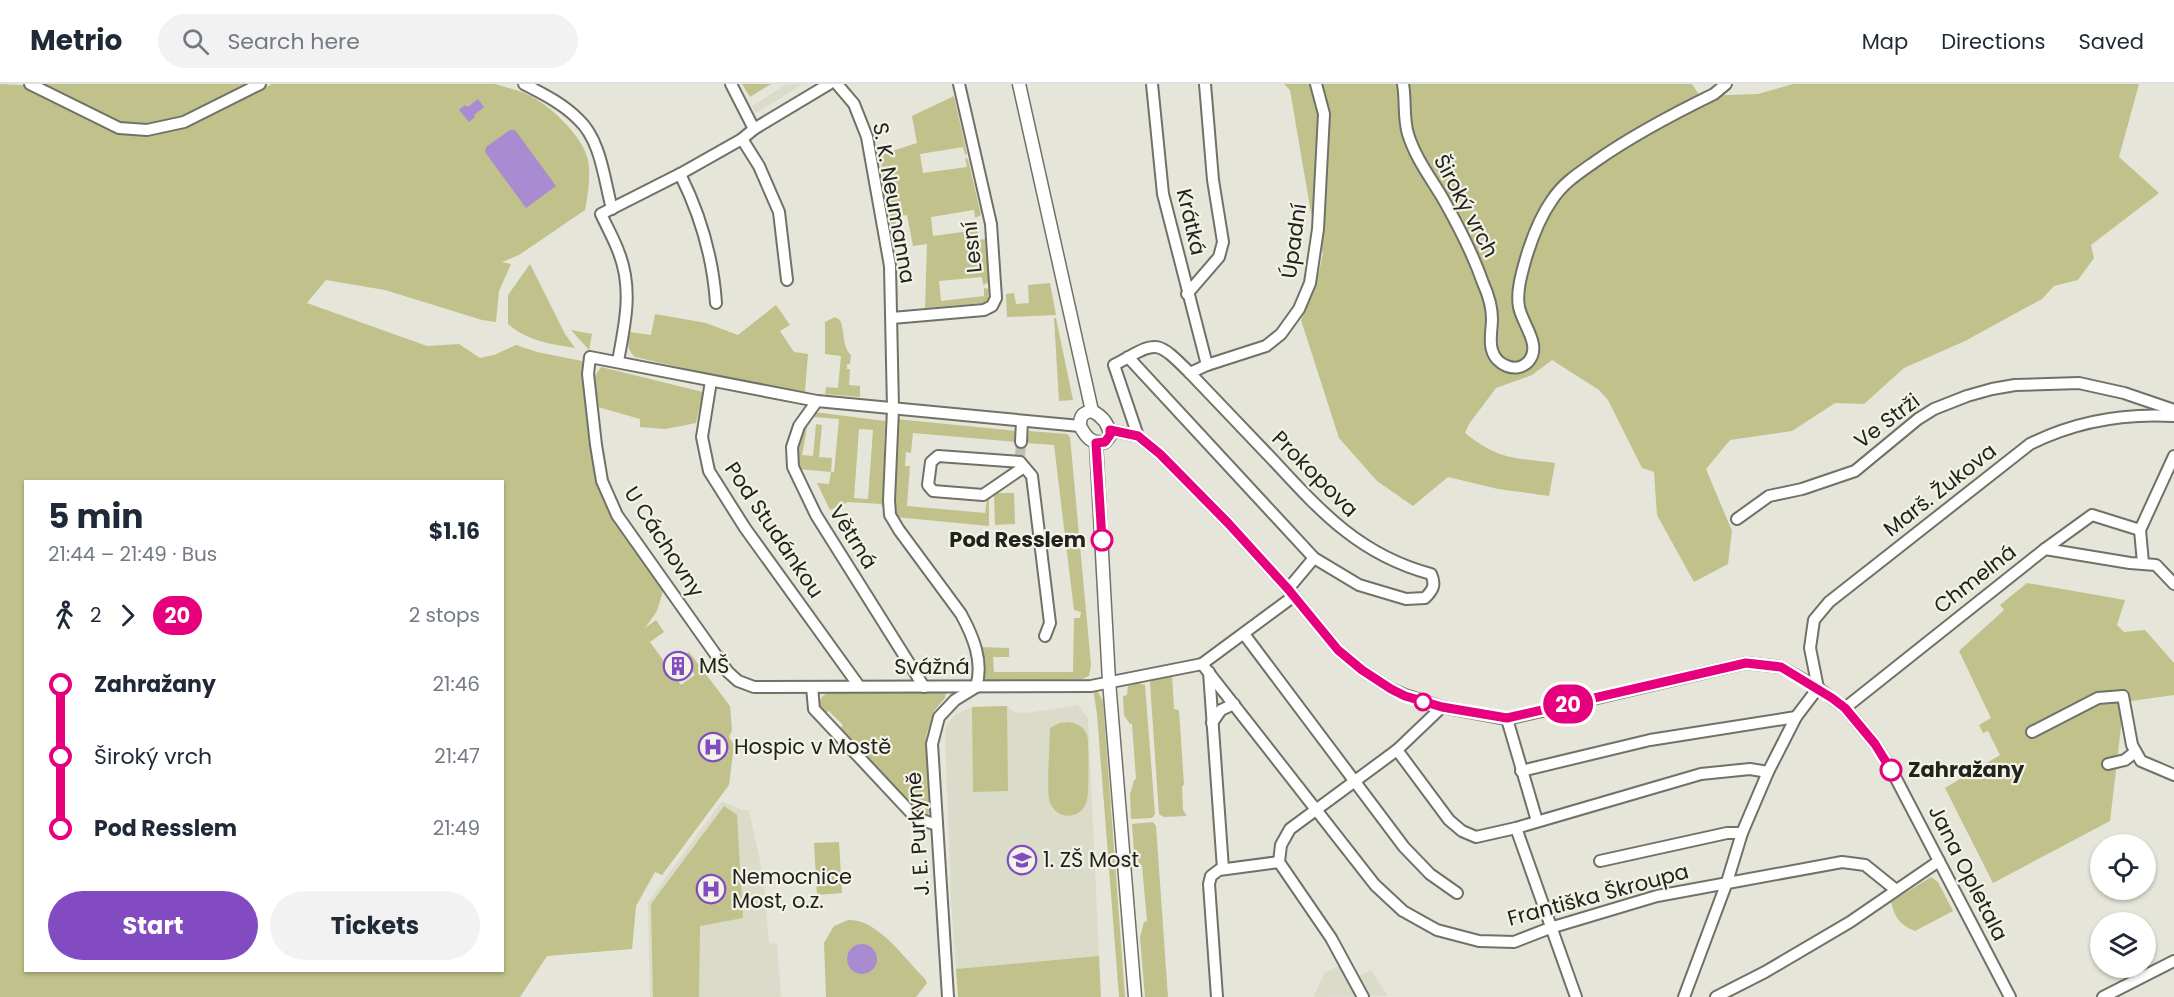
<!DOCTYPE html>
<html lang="en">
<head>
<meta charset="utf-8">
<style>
  :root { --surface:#fff; --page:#f2f2f3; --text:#1f2937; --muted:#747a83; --line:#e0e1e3; --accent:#834bc2 }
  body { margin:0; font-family:Poppins,sans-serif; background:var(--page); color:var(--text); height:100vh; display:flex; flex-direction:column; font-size:22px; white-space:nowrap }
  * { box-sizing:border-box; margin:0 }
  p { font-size:20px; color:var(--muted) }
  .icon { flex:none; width:33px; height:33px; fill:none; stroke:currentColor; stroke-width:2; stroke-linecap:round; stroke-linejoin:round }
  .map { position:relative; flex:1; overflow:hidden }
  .panel { position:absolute; left:24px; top:396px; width:480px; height:492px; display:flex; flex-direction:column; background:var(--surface); border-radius:0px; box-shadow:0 2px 4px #0004 }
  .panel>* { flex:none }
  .badge { padding:0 12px; border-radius:20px; font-size:21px; line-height:39px }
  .fabs { position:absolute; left:2090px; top:750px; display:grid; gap:12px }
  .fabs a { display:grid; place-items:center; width:66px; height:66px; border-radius:50%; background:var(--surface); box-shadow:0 2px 4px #0004; font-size:30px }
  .map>.badge { position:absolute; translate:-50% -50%; box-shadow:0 0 0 3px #fff }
  .legs { display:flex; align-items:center; gap:9px; height:66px; padding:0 24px; font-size:20px }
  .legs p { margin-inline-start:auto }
  .summary { display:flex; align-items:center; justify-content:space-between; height:102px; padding:0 24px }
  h1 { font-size:33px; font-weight:700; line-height:45px }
  .primary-button { display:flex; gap:12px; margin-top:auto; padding:12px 24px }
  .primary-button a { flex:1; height:69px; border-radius:36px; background:var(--accent); color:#fff; font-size:24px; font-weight:700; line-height:69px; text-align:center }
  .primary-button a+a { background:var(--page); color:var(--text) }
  ul { padding:0 24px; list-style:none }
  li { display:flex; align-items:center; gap:21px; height:72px; font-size:22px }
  li i { display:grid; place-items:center; width:9px; height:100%; margin:0 8px; background:currentColor }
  li i::after { content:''; width:15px; height:15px; margin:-8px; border:4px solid; border-radius:50%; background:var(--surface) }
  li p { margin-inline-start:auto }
  li:first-child i { background:linear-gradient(#0000 50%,currentColor 0) }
  li:last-child i { background:linear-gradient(currentColor 50%,#0000 0) }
  header { display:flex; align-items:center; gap:36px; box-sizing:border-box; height:84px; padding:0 30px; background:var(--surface); border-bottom:2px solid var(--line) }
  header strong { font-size:28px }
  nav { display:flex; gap:33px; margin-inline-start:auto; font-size:21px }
  .search { width:420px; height:54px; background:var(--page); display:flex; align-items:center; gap:15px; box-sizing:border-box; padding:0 21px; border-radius:33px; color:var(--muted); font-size:22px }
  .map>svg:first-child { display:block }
</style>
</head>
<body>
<header>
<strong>Metrio</strong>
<div class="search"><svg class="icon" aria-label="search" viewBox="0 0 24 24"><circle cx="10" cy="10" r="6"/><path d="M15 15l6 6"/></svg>Search here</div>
<nav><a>Map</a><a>Directions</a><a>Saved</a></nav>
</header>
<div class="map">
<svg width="2174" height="913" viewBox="0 0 2174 913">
  <rect width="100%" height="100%" fill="#e5e5da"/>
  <!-- built -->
  <g fill="#dbdbc9">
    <path d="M 787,0 L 803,0 L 756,29 L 752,22 Z"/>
    <path d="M 1078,621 L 1088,634 L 1099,872 L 956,885 L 951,814 L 945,648 L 947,641 L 955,631 L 972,623 L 1007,622 L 1014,628 L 1026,629 Z"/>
    <path d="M 722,717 L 742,726 L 749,726 L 763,791 L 769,860 L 777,859 L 781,913 L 650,913 L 648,818 Z"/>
    <path d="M 1348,878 L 1359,892 L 1371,886 L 1388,912 L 1314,913 L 1324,889 Z"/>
  </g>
  <!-- green -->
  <g fill="#c1c18b" fill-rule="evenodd">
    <path d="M 0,0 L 22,1 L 118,48 L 185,41 L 272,0 L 495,0 C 504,3 513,5 522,8 C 546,17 582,50 588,76 C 591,92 588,110 585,126 L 519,171 L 502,178 L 511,180 L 499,207 L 496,238 L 482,236 L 385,206 L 326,196 L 307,219 L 427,262 L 459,260 L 480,274 L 494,271 L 516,261 L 537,268 L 582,277 L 596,394 L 608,428 L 663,507 L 657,527 L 645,544 L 656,536 L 664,548 L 650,558 L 681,601 L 695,591 L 682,573 L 689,568 L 730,622 L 732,646 L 729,653 L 734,661 L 729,701 L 662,791 L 655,788 L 636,822 L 632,865 L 547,872 L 520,913 L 0,913 ZM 26,398 L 502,398 L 502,886 L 26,886 Z"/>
    <path d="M 39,0 L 256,0 L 183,36 L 147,43 L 122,40 Z"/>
    <path d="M 742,0 L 771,0 L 750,13 Z"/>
    <path d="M 1284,0 L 1692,0 L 1700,12 L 1758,10 L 1793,0 L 2139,0 L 2119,73 L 2159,109 L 2091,161 L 2094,174 L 2078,196 L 2054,202 L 2042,215 L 1965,257 L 1904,284 L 1864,320 L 1835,319 L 1792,347 L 1730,356 L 1706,385 L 1732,447 L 1728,480 L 1694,498 L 1657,431 L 1654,388 L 1642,384 L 1608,316 L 1599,306 L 1552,276 L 1532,291 L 1496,304 L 1469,340 L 1465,349 C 1500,377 1513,373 1555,379 L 1549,412 L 1498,405 L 1448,393 L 1413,422 L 1377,397 L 1339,354 L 1301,236 L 1315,204 L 1323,170 L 1311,129 L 1290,6 Z"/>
    <path d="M 954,12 L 967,70 L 965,71 L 963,63 L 920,70 L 923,89 L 967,83 L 965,74 L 968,75 L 981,131 L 975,134 L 974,126 L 931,133 L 933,152 L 977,146 L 979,156 L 985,155 L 989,198 L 983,201 L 982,193 L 939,197 L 941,217 L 984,212 L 984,204 L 989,205 L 988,217 L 982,219 L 925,224 L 927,160 L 913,162 L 907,131 L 895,133 L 901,165 L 895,165 L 880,71 L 917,59 L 912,32 Z"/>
    <path d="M 530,180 L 565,250 L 575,264 C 551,260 527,257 508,240 L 508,211 Z"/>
    <path d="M 1050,199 L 1056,231 L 1007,233 L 1006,210 L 1014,209 L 1016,220 L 1029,219 L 1028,201 Z"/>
    <path d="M 776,221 L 790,241 L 780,247 L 794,268 L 808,270 L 805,308 L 739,297 L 635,273 C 626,265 628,258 630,248 L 651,251 L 655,230 L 706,239 L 738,251 Z"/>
    <path d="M 835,233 L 840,236 C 845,247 842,263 851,271 L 850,280 L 847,280 L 847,285 L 850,285 L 849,301 L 860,302 L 860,313 L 825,310 L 826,303 L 838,304 L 841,272 L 825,270 L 825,238 Z"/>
    <path d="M 1054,234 L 1056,234 L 1073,316 L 1059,317 Z"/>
    <path d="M 571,246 L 592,250 L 589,266 Z"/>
    <path d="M 601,283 L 703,308 L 696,339 L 665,345 L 640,343 L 640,335 L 598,323 L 595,292 Z"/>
    <path d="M 814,328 L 885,337 L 883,423 L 881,420 L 848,418 L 830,426 L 817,399 L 829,400 L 831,388 L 798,385 C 793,359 798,348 814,328 ZM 813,333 L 839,335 L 834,388 L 831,388 L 832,374 L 819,373 L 822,341 L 816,340 L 813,372 L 802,371 L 808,338 ZM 859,345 L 873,346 L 868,415 L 854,414 Z"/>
    <path d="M 896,335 L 1017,347 L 1017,358 L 913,349 L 911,369 L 906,368 L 905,382 L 910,382 L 907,422 L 985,429 L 987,415 L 989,415 L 989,442 L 895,433 L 892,405 Z"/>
    <path d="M 1029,347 L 1067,350 L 1070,353 L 1091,581 L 1089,592 L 1082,595 L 986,597 L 978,563 L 1009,564 L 1009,573 L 993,573 L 994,588 L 1073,588 L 1074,534 L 1080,534 L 1081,528 L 1074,526 L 1054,361 L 1027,359 Z"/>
    <path d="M 994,409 L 1014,409 L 1015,440 L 995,441 Z"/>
    <path d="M 2027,499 L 2125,516 L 2117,541 L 2124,548 L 2145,546 L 2174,579 L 2174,611 L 2124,618 L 2110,737 L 1993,799 L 1945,704 L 2000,671 L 1988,647 L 1983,649 L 1979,641 L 1991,634 L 1959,567 L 2004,526 L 2000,521 Z"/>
    <path d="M 1172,591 L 1174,625 L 1179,626 L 1184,700 L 1182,703 L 1183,726 L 1187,732 L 1164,733 L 1159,730 L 1150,599 L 1152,595 Z"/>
    <path d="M 1138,599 L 1145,601 L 1155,730 L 1152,734 L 1131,735 L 1130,711 L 1134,696 L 1136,695 L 1132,640 L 1130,640 L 1124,631 L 1123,612 L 1127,611 L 1128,602 Z"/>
    <path d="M 1093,605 L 1098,608 L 1103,617 L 1125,913 L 1119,913 L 1097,630 Z"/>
    <path d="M 830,607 L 944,607 L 946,609 L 945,614 L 934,627 L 926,652 L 930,727 L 926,733 L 920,731 L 840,650 L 840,644 L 843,641 L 829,627 L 825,629 L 820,626 C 818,616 821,612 830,607 Z"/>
    <path d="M 1007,622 L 1008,707 L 973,708 L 972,623 Z"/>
    <path d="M 1069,638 C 1077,640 1084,642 1087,651 C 1089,657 1089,709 1087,716 C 1082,736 1058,737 1050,719 C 1046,708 1050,659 1050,644 L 1059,639 Z"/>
    <path d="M 724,722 L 737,731 L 743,834 L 700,842 L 699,913 L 653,913 L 651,820 Z"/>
    <path d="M 1153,738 L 1156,742 L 1168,913 L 1145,913 L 1140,853 L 1144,838 L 1147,837 L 1142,781 L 1140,781 L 1134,767 L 1132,740 Z"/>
    <path d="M 839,758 L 842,809 L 817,811 L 814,759 Z"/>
    <path d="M 1931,793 L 1938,798 L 1953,827 L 1915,847 C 1900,841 1895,834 1891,818 Z"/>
    <path d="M 848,836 C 877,834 906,876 925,895 L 927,899 L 916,913 L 826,913 L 824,859 L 834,842 Z"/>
    <path d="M 1099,872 L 1101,913 L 958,913 L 956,885 Z"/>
  </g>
  <!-- water -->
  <g fill="#a88bd1">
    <path d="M 478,15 L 484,23 L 474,31 L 475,33 L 469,38 L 459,26 L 465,21 L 468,23 Z"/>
    <path d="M 510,46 L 515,46 L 556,102 L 526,124 L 485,68 L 486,63 Z"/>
    <circle cx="862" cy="875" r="15"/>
  </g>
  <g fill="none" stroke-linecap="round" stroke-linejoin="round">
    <!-- minor-tunnel -->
    <path stroke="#bebeb4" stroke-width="10" stroke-dasharray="10 5" stroke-linecap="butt" d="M 1020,372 L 1021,358"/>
    <!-- minor casing -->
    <g stroke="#717168" stroke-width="14">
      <g id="minor">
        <path d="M 30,0 L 119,44 L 147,46 L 184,38 L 260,0"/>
        <path d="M 524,0 C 543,10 562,19 578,35 C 601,56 604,95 612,125"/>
        <path d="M 731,0 L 754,45"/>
        <path d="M 837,0 L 854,20 L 867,53 L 890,182 L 893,325 L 889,416 L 890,431 L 899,446 L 961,530 C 973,552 984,578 976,603"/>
        <path d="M 1152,0 L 1163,110 L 1207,281"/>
        <path d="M 1403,0 C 1406,16 1403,34 1408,50 C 1415,73 1430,93 1442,113 C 1458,141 1473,170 1483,199 C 1488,210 1492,223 1492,235 C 1492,244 1489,257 1492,266 C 1496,281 1516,290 1528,278 C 1543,262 1522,240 1519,223 C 1516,208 1522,188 1526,174 C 1532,154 1540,133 1552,116 C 1563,99 1579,89 1596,77 C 1633,51 1673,30 1714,10 L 1726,0"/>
        <path d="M 742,55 L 759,82 L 779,128 L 787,196"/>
        <path d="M 680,90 C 700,130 713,174 716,219"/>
        <path d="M 1187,210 L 1219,173 L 1223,158 L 1213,96 L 1205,0"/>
        <path d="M 892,234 L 984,226 L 992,222 L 996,214 L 991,140 L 959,0"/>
        <path d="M 1128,273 L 1314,474 L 1359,501 L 1406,515 L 1425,514 C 1433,506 1436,501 1431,490 C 1360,471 1321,428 1273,376 C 1245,347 1218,318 1190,289 C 1154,253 1157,258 1114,281 L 1138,352"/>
        <path d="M 618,277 C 625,240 633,205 619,169 C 614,155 607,143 601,130 L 680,90 L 742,55 L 754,45 L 829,0"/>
        <path d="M 1190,289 L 1207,281 L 1266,262 L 1281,250 L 1299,225 L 1310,199 L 1318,145 L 1324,30 L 1316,0"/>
        <path d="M 711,297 L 702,353 L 709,387 L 745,444 L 859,602"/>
        <path d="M 817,317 L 799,342 L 792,363 L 793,383 L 816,431 L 924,603"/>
        <path d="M 1080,342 L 817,317 L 590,273 L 588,290 L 596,361 L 602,397 L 617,431 L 728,588 L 738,597 L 754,603 L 1091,602 L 1202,580 L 1294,512"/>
        <path d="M 1110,346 L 1138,352 L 1160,370 L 1228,439 L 1288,505 L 1338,566 L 1362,586 L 1391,605 L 1405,611 L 1442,623 L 1507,635 L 1746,579 L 1781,583 L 1818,604 L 1845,624 L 1875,660 L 1892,687 L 2010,913"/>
        <path d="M 1021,358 L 1022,337"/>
        <path d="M 1020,378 L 938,372 L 931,378 L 928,401 L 933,407 L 983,411 L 1024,383"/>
        <path d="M 1020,378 L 1032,392 L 1050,539 L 1045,552"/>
        <path d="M 1737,435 L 1769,412 L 1802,405 L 1855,387 L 1918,335 L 1934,325 L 1967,312 L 1992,305 L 2015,301 L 2079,299 L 2124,309 L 2174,326"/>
        <path d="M 2045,465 L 2130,479 L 2156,481 L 2174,500"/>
        <path d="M 2143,479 L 2140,446 L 2174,372"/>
        <path d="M 1288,505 L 1314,474"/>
        <path d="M 1244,550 L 1404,763 L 1430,790 L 1457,809"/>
        <path d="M 1202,580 L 1375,801 L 1403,827 L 1437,846 L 1479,857 L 1514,858 L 1550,844 L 1657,812 L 1842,778 L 1865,781 L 1896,806"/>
        <path d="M 1209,588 L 1223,785"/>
        <path d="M 812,603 L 814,625 L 916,734 L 937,741"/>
        <path d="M 1818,604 L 1810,564 L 1814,536 L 1829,518 L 2030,360 C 2076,337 2123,329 2174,332"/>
        <path d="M 1845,624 L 2045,465 L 2092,431 L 2140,446"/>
        <path d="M 1507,635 L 1537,737"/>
        <path d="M 1212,639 L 1221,626 L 1234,620"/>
        <path d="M 2032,648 L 2098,614 L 2123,612 L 2132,661 L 2141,677 L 2174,691"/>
        <path d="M 1397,666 L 1449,736 L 1462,747 L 1476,753 L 1516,744 L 1701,690 L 1750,685 L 1768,688"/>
        <path d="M 2108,680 L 2125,676 L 2135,668"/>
        <path d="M 1521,687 L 1650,656 L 1796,633"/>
        <path d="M 1516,744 L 1576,913"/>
        <path d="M 1600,777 L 1727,749 L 1742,749"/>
        <path d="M 948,913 L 932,660 L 939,633 L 955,616 L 976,603"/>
        <path d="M 1217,913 L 1209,800 L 1211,792 L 1219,786 L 1279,778"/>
        <path d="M 1363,913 L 1331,854 L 1279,778 L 1281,761 L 1290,745 L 1397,666 L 1442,623"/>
        <path d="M 1684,913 L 1727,798 L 1742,749 L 1768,688 L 1796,633 L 1818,604"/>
        <path d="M 1716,913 L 1765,888 L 1850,838 L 1939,777"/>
        <path d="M 2103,913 L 2174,877"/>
      </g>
    </g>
    <!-- tertiary casing -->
    <g stroke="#717168" stroke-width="15">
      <g id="tertiary">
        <path d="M 1019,0 L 1092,327"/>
        <path d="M 1092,327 C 1102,332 1109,340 1110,352 L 1105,358 C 1091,360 1086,353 1080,342 C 1080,332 1082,329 1092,327 Z"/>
        <path d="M 1096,359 L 1109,597 L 1135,913"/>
      </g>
    </g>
    <!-- minor -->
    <use href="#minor" stroke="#fff" stroke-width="10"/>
    <!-- tertiary -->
    <use href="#tertiary" stroke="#fff" stroke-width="12"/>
  </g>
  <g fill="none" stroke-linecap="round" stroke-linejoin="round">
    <!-- line-1 casing -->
    <g stroke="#fff" stroke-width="14">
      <path id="line-1" d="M 1102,456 L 1096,359 L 1105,358 L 1110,351 L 1110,346 L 1138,352 L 1160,370 L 1228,439 L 1288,505 L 1338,566 L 1362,586 L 1391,605 L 1405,612 L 1442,623 L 1507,634 L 1746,579 L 1781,583 L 1832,614 L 1845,624 L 1875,660 L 1891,686"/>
    </g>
    <!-- line-1 -->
    <use href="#line-1" stroke="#e6007e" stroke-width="9"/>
  </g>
  <!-- icons -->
  <defs>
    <g id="building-ring" transform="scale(1.5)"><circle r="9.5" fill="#f2f2e7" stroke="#834bc2" stroke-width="1.5"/><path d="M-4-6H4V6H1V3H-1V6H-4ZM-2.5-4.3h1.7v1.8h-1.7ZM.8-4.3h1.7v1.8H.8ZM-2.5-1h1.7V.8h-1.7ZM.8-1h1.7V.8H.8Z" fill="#834bc2"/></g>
    <g id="hospital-ring" transform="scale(1.5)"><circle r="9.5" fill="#f2f2e7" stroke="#834bc2" stroke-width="1.5"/><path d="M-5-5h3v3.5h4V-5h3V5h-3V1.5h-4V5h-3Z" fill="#834bc2"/></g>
    <g id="school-ring" transform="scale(1.5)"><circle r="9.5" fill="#f2f2e7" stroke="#834bc2" stroke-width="1.5"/><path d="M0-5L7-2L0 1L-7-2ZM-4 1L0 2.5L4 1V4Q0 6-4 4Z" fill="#834bc2"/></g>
  </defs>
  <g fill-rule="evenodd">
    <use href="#building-ring" x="678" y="582"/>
    <use href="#hospital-ring" x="713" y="663"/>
    <use href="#school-ring" x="1022" y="776"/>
    <use href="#hospital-ring" x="711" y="805"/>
  </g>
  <!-- markers -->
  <g fill="#fff" stroke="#e6007e" stroke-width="3">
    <circle cx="1102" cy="456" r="10"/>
    <circle cx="1423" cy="618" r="8"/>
    <circle cx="1891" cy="686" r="10"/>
  </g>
  <g text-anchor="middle" stroke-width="4.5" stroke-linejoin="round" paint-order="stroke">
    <!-- street labels -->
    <g font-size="21" fill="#22221e" stroke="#f2f2e7">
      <text transform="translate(894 119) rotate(80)" y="7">S. K. Neumanna</text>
      <text transform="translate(1466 122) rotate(62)" y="7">Široký vrch</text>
      <text transform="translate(1191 138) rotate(77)" y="7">Krátká</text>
      <text transform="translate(1294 157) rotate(-82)" y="7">Úpadní</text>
      <text transform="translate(972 163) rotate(-96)" y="7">Lesní</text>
      <text transform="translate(1887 337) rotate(-37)" y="7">Ve Strži</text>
      <text transform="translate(1315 390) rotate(45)" y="7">Prokopova</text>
      <text transform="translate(1940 406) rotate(-38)" y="7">Marš. Žukova</text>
      <text transform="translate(774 446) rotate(56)" y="7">Pod Studánkou</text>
      <text transform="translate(853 453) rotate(58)" y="7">Větrná</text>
      <text transform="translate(664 458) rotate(57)" y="7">U Cáchovny</text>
      <text transform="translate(1975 495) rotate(-38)" y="7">Chmelná</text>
      <text x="932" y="590">Svážná</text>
      <text transform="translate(918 750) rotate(-94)" y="7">J. E. Purkyně</text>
      <text transform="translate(1968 789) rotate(63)" y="7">Jana Opletala</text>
      <text transform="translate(1598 811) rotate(-15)" y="7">Františka Škroupa</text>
    </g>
    <!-- stop labels -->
    <g font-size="21" font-weight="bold" fill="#22221e" stroke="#f2f2e7" text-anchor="end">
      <text x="1086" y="463">Pod Resslem</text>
      <text x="1908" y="693" text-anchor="start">Zahražany</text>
    </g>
    <!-- poi labels -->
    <g font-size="21" fill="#22221e" stroke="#f2f2e7" text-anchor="start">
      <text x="699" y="589">MŠ</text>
      <text x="734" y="670">Hospic v Mostě</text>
      <text x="1043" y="783">1. ZŠ Most</text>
      <text x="732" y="800">Nemocnice<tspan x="732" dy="24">Most, o.z.</tspan></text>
    </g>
  </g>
</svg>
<div class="fabs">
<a><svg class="icon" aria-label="locate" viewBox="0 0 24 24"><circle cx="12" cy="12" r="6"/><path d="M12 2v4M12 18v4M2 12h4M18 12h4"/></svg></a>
<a><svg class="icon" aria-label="layers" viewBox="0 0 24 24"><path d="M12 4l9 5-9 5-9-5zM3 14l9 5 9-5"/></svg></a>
</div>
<b class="badge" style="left:1568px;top:620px;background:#e6007e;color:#fff">20</b>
<section class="panel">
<div class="summary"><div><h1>5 min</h1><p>21:44 – 21:49 · Bus</p></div><b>$1.16</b></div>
<div class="legs"><svg class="icon" aria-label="walk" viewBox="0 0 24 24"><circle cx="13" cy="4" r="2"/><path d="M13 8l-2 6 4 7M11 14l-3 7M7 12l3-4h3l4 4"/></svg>2<svg class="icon" aria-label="forward" viewBox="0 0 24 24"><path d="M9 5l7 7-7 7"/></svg><b class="badge" style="background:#e6007e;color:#fff">20</b><p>2 stops</p></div>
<ul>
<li><i style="color:#e6007e"></i><b>Zahražany</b><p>21:46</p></li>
<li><i style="color:#e6007e"></i><span>Široký vrch</span><p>21:47</p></li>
<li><i style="color:#e6007e"></i><b>Pod Resslem</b><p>21:49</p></li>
</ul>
<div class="primary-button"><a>Start</a><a>Tickets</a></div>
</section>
</div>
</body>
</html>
